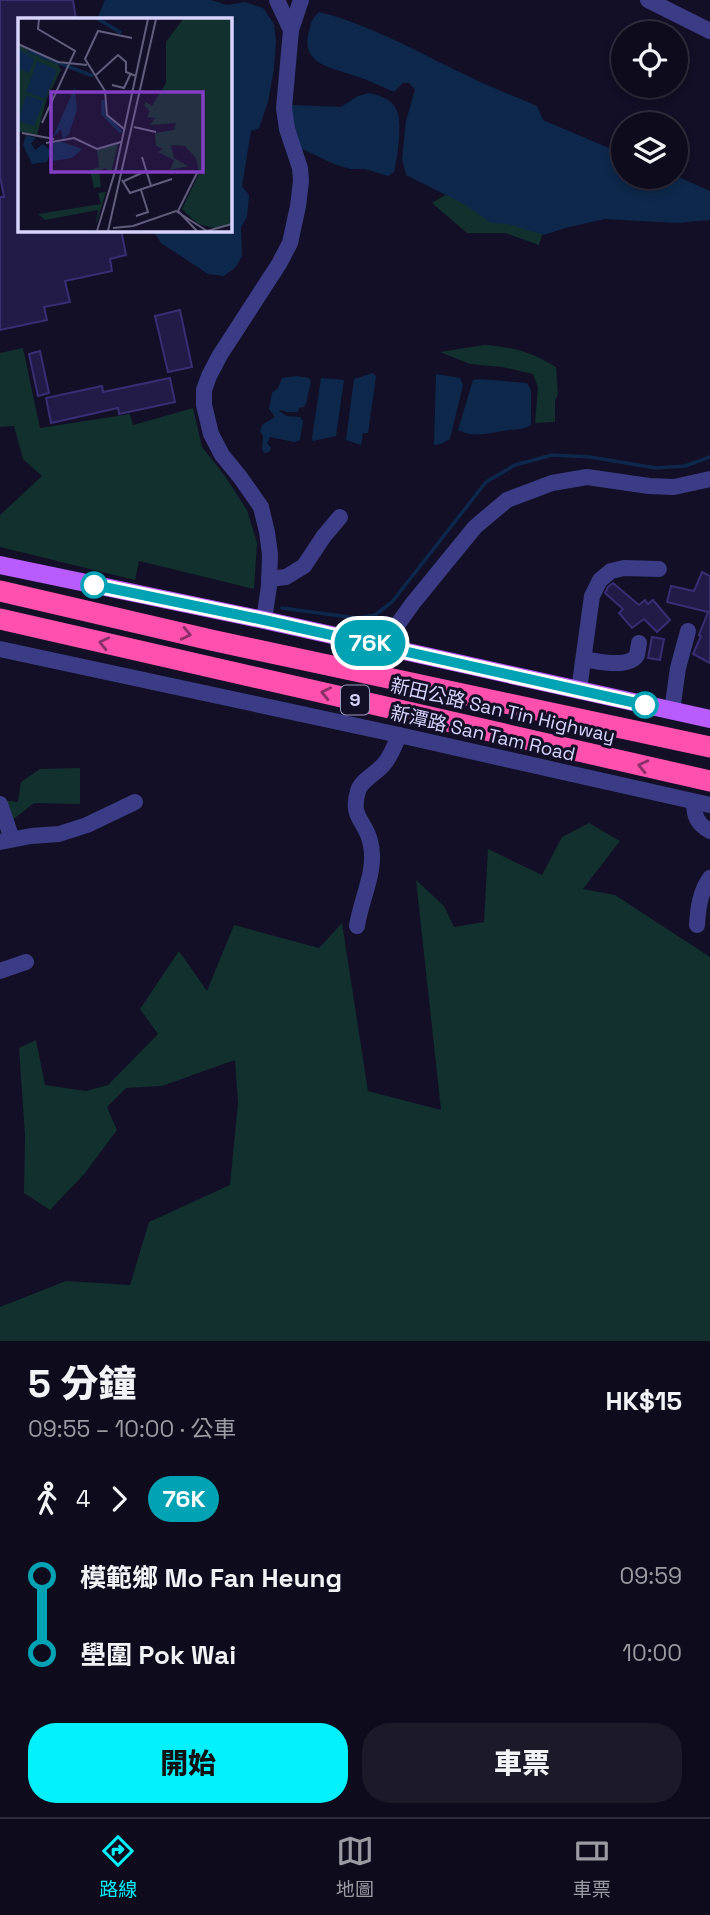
<!DOCTYPE html>
<html lang="zh-TW">
<head>
<meta charset="utf-8">
<style>
  :root { --surface:#0e0b1c; --page:#1c1929; --text:#f1f3f6; --muted:#9b9ba3; --line:#2e2b3b; --accent:#02f1fd }
  body { margin:0; font-family:"Space Grotesk","Noto Sans TC",sans-serif; background:var(--page); color:var(--text); height:100vh; display:flex; flex-direction:column; font-size:26px; white-space:nowrap }
  * { box-sizing:border-box; margin:0 }
  p { font-size:23px; color:var(--muted) }
  .icon { flex:none; width:38px; height:38px; fill:none; stroke:currentColor; stroke-width:2; stroke-linecap:round; stroke-linejoin:round }
  .map { position:relative; height:1341px; overflow:hidden }
  .side { display:flex; flex-direction:column; background:var(--surface); flex:1 }
  .side>* { flex:none }
  .badge { padding:0 14px; border-radius:23px; font-size:24px; line-height:46px }
  .buttons { position:absolute; left:611px; top:21px; display:grid; gap:14px }
  .buttons a { display:grid; place-items:center; width:77px; height:77px; border-radius:50%; background:var(--surface); box-shadow:0 4px 10px #0003,0 0 0 2px var(--line); font-size:35px }
  .map>.badge { position:absolute; translate:-50% -50%; box-shadow:0 0 0 4px #fff }
  .legs { display:flex; align-items:center; gap:10px; height:77px; padding:0 28px; font-size:23px }
  .legs p { margin-inline-start:auto }
  .summary { display:flex; align-items:center; justify-content:space-between; height:119px; padding:0 28px }
  h1 { font-size:38px; font-weight:800; line-height:52px }
  .button { display:flex; gap:14px; margin-top:auto; padding:14px 28px }
  .button a { flex:1; height:80px; border-radius:28px; background:var(--accent); color:#111; font-size:28px; font-weight:800; line-height:80px; text-align:center }
  .button a+a { background:var(--page); color:var(--text) }
  ul { padding:0 28px; list-style:none }
  li { display:flex; align-items:center; gap:24px; height:77px; font-size:26px }
  li i { display:grid; place-items:center; width:10px; height:100%; margin:0 9px; background:currentColor }
  li i::after { content:''; width:18px; height:18px; margin:-9px; border:5px solid; border-radius:50%; background:var(--surface) }
  li p { margin-inline-start:auto }
  li:first-child i { background:linear-gradient(#0000 50%,currentColor 0) }
  li:last-child i { background:linear-gradient(currentColor 50%,#0000 0) }
  .tabs { display:flex; justify-content:space-around; align-items:center; height:98px; border-top:2px solid var(--line); background:var(--surface); font-size:19px; color:var(--muted) }
  .tabs a { display:grid; justify-items:center; gap:4px }
  .tabs .on { color:var(--accent) }
  .map>svg:first-child { display:block }
</style>
</head>
<body>
<div class="map">
<svg width="710" height="1341" viewBox="0 0 710 1341">
  <rect width="100%" height="100%" fill="#120f26"/>
  <!-- green -->
  <g fill="#12302d">
    <path d="M 457,188 L 546,222 L 539,245 L 505,233 L 467,233 L 432,203 Z"/>
    <path d="M 484,345 C 513,347 531,352 556,367 L 558,394 L 555,401 L 555,422 L 535,423 L 538,387 L 533,374 L 502,367 L 470,364 L 440,352 Z"/>
    <path d="M 23,348 L 40,428 L 130,414 L 133,425 L 193,408 L 202,447 L 225,476 L 247,510 L 257,543 L 254,589 L 139,561 L 135,580 L 0,547 L 0,515 L 42,476 L 23,459 L 14,426 L 0,427 L 0,353 Z"/>
    <path d="M 80,768 L 80,804 L 34,803 L 2,828 L 0,800 L 18,802 L 21,782 L 40,769 Z"/>
    <path d="M 589,823 L 620,841 L 583,889 L 615,895 L 710,957 L 710,1341 L 0,1341 L 0,1307 L 66,1281 L 130,1285 L 149,1222 L 230,1185 L 238,1103 L 235,1060 L 162,1086 L 126,1088 L 107,1107 L 117,1130 L 85,1173 L 50,1210 L 24,1193 L 25,1136 L 19,1048 L 36,1040 L 45,1085 L 86,1091 L 108,1085 L 158,1034 L 140,1009 L 179,951 L 207,991 L 234,925 L 319,948 L 342,923 L 368,1091 L 441,1110 L 416,880 L 444,906 L 454,927 L 484,922 L 488,849 L 542,875 L 562,837 Z"/>
  </g>
  <!-- water -->
  <g fill="#0e284b">
    <path d="M 105,0 L 211,0 L 227,5 L 245,2 L 263,8 L 274,24 L 276,41 L 274,69 L 268,102 L 259,128 L 251,131 L 242,186 L 249,195 L 247,217 L 241,227 L 242,256 L 235,268 L 224,276 L 208,274 L 161,243 L 152,229 L 229,229 L 229,19 L 97,19 Z"/>
    <path d="M 319,12 C 372,25 419,53 468,76 C 490,87 514,96 537,106 L 543,120 L 623,154 L 623,177 L 676,176 L 710,191 L 710,220 L 677,223 L 605,219 L 565,228 L 544,235 L 508,224 L 491,223 L 464,204 L 406,175 L 402,159 L 406,121 L 415,90 L 409,83 L 403,83 L 394,92 C 382,87 371,81 358,77 C 335,68 299,66 309,31 C 311,23 312,18 319,12 Z"/>
    <path d="M 369,93 C 397,99 401,110 399,138 C 398,149 397,160 394,172 L 388,176 L 365,169 L 350,169 L 334,164 L 302,149 L 287,137 L 289,112 L 292,105 L 341,107 L 358,96 Z"/>
    <path d="M 373,373 L 376,376 L 368,433 L 363,433 L 361,445 L 346,440 L 354,379 Z"/>
    <path d="M 436,374 L 460,378 L 463,385 L 450,439 L 441,444 L 434,445 Z"/>
    <path d="M 297,376 L 309,378 L 311,381 L 306,404 L 304,407 L 299,408 L 298,412 L 287,412 L 281,410 L 279,411 L 287,416 L 300,417 L 303,421 L 300,440 L 294,442 L 270,437 L 267,443 L 271,448 L 269,452 L 264,453 L 262,449 L 263,436 L 260,431 L 262,425 L 275,417 L 269,409 L 272,393 L 278,388 L 282,378 Z"/>
    <path d="M 321,378 L 344,380 L 336,436 L 313,441 L 312,438 Z"/>
    <path d="M 480,379 L 527,383 L 531,390 L 531,425 C 524,430 517,429 509,430 C 492,432 475,439 458,430 L 473,380 Z"/>
  </g>
  <g fill="none" stroke-linecap="round" stroke-linejoin="round">
    <!-- stream -->
    <path stroke="#0e284b" stroke-width="3.5" d="M 282,608 L 356,618 L 375,615 L 392,602 L 486,482 L 515,465 L 552,455 L 590,457 L 656,468 L 685,466 L 710,457"/>
  </g>
  <!-- building -->
  <g fill="#221b47" stroke="#382e73" stroke-width="2">
    <path d="M 0,0 L 73,0 L 76,19 L 19,19 L 19,229 L 121,229 L 126,255 L 110,259 L 112,271 L 65,281 L 70,302 L 44,307 L 47,320 L 0,330 L 0,197 L 4,197 L 0,176 Z"/>
    <path d="M 180,310 L 192,367 L 168,372 L 155,316 Z"/>
    <path d="M 40,351 L 49,393 L 38,396 L 29,354 Z"/>
    <path d="M 170,378 L 175,402 L 119,414 L 118,408 L 51,423 L 46,398 L 102,386 L 103,392 Z"/>
    <path d="M 702,572 L 710,576 L 710,663 L 693,654 L 701,636 L 699,635 L 708,612 L 667,602 L 671,586 L 694,591 Z"/>
    <path d="M 613,583 L 639,605 L 645,600 L 648,604 L 653,600 L 670,620 L 657,632 L 644,619 L 632,628 L 619,613 L 623,609 L 605,593 L 608,587 Z"/>
    <path d="M 652,637 L 664,639 L 660,660 L 648,658 Z"/>
  </g>
  <g fill="none" stroke-linecap="round" stroke-linejoin="round">
    <!-- minor -->
    <g stroke="#3b3c85" stroke-width="16">
      <path d="M 648,0 L 710,31"/>
      <path d="M 291,30 L 301,0"/>
      <path d="M 269,579 L 286,577 L 304,566 L 324,536 L 340,517"/>
      <path d="M 264,620 L 269,586 L 270,554 L 267,532 L 261,507 L 240,477 L 222,455 L 211,434 L 204,405 L 204,390 L 209,376 L 220,355 L 279,264 L 290,243 L 298,206 L 301,181 L 300,168 L 287,129 L 284,108 L 291,30 L 277,0"/>
      <path d="M 382,646 L 413,603 L 475,527 L 507,500 L 552,483 L 587,477 L 649,486 L 674,487 L 710,479"/>
      <path d="M 0,649 L 399,735 L 710,805"/>
      <path d="M 584,659 C 597,661 629,669 637,655 C 637,655 639,644 639,643"/>
      <path d="M 579,690 L 592,596 L 600,580 L 611,571 L 624,568 L 659,569"/>
      <path d="M 672,711 L 678,668 L 688,631"/>
      <path d="M 694,802 C 694,816 697,824 710,831"/>
      <path d="M 0,804 L 12,839"/>
      <path d="M 0,842 L 31,836 L 59,834 L 87,825 L 135,802"/>
      <path d="M 697,925 C 698,908 700,892 710,878"/>
      <path d="M 357,926 C 361,898 378,869 370,841 C 365,820 350,818 358,791 C 361,780 377,773 384,764 C 391,756 395,745 399,735"/>
      <path d="M 0,971 L 26,962"/>
    </g>
    <!-- major -->
    <path stroke="#b95cfe" stroke-width="18" d="M 0,565 L 264,620 L 710,719"/>
    <!-- highway -->
    <g stroke="#fe50ac" stroke-width="21">
      <path d="M 0,591 L 211,640 L 710,747"/>
      <path d="M 0,619 L 710,781"/>
    </g>
  </g>
  <!-- one-way arrows -->
  <defs><path id="oneway-chevron" d="M-2-3.5L2.5 0L-2 3.5" fill="none" stroke-width="1.6" stroke-linecap="round" stroke-linejoin="round" transform="scale(1.75)"/></defs>
  <g stroke="#883069">
    <use href="#oneway-chevron" transform="translate(186 634) rotate(13)"/>
    <use href="#oneway-chevron" transform="translate(104 643) rotate(-167)"/>
    <use href="#oneway-chevron" transform="translate(326 693) rotate(-167)"/>
    <use href="#oneway-chevron" transform="translate(643 766) rotate(-167)"/>
  </g>
  <g fill="none" stroke-linecap="round" stroke-linejoin="round">
    <!-- line-1 casing -->
    <g stroke="#fff" stroke-width="16">
      <path id="line-1" d="M 94,585 L 264,620 L 645,705"/>
    </g>
    <!-- line-1 -->
    <use href="#line-1" stroke="#00a3b4" stroke-width="10"/>
  </g>
  <!-- markers -->
  <g fill="#fff" stroke="#00a3b4" stroke-width="3.5">
    <circle cx="94" cy="585" r="12"/>
    <circle cx="645" cy="705" r="12"/>
  </g>
  <g text-anchor="middle" stroke-width="6" stroke-linejoin="round" paint-order="stroke">
    <!-- shield labels -->
    <rect fill="#120f26" stroke="#9c9abe" stroke-width="2" x="341" y="685.5" width="28" height="29" rx="5"/>
    <g font-size="18" font-weight="bold" fill="#d7d5ff">
      <text x="355" y="706">9</text>
    </g>
    <!-- street labels -->
    <g font-size="19" fill="#d7d5ff" stroke="#120f26">
      <text transform="translate(503 710) rotate(13)" y="7">新田公路 San Tin Highway</text>
      <text transform="translate(483 733) rotate(13)" y="7">新潭路 San Tam Road</text>
    </g>
  </g>
  <!-- overview -->
  <g transform="translate(18 18)">
    <rect width="214" height="214" fill="#120f26"/>
    <path d="M 165,1 L 213,1 L 213,205 L 201,211 L 180,206 L 164,191 L 181,155 L 178,140 L 167,128 L 153,127 L 156,140 L 170,148 L 152,152 L 156,142 L 140,134 L 145,131 L 138,128 L 137,115 L 156,112 L 158,105 L 132,107 L 137,100 L 129,99 L 132,93 L 126,87 L 128,84 L 134,88 L 148,65 L 148,24 ZM 0,27 L 40,46 L 43,52 L 29,80 L 19,117 L 0,114 ZM 100,125 L 93,156 L 87,150 L 81,153 L 83,169 L 76,170 L 72,152 L 81,149 L 79,132 ZM 88,174 L 77,209 L 80,192 L 27,202 L 20,196 L 83,186 L 80,175 Z" fill="#12302d"/>
    <path d="M 0,31 L 17,41 L 11,55 L 0,50 ZM 19,43 L 39,52 L 27,81 L 8,74 ZM 57,69 L 59,92 L 51,116 L 45,121 L 43,111 L 35,119 ZM 8,77 L 26,83 L 16,108 L 0,103 ZM 8,117 L 18,120 L 13,125 L 17,132 L 25,126 L 32,132 L 34,124 L 44,124 L 64,131 L 54,140 L 35,143 L 32,136 L 29,144 L 14,146 L 5,127 Z" fill="#0e284b"/>
    <path fill="none" stroke="#0e284b" stroke-width="3.5" d="M 80,1 L 103,15M 10,33 L 75,58M 85,82 L 85,96 L 103,114"/>
    <path fill="none" stroke="#615e7d" stroke-width="2" d="M 21,1 L 20,11 L 57,33 L 24,105M 0,26 L 40,44 L 69,47M 78,57 L 100,37 L 108,44 L 108,54 L 118,58M 94,67 L 106,70 L 113,55M 116,109 L 138,114M 106,111 L 89,97 L 87,73 L 67,41 L 80,13 L 114,20M 4,115 L 36,121M 28,125 L 56,120 L 79,131 L 103,124M 124,139 L 133,168M 179,155 L 160,193 L 179,213M 104,162 L 112,175 L 154,161M 106,163 L 128,153M 118,198 L 130,194 L 123,172M 95,210 L 115,208 L 158,193 L 189,213 L 214,206M 79,213 L 98,150 L 130,1M 90,213 L 138,1"/>
    <path fill="#843dc5" fill-opacity="0.15" stroke="#843dc5" stroke-width="3.5" d="M 33,74 L 185,74 L 185,154 L 33,154 Z"/>
    <rect width="214" height="214" fill="none" stroke="#d7d5ff" stroke-width="3.5"/>
  </g>
</svg>
<div class="buttons">
<a><svg class="icon" aria-label="locate" viewBox="0 0 24 24"><circle cx="12" cy="12" r="6"/><path d="M12 2v4M12 18v4M2 12h4M18 12h4"/></svg></a>
<a><svg class="icon" aria-label="layers" viewBox="0 0 24 24"><path d="M12 4l9 5-9 5-9-5zM3 14l9 5 9-5"/></svg></a>
</div>
<b class="badge" style="left:370px;top:643px;background:#00a3b4;color:#fff">76K</b>
</div>
<section class="side">
<div class="summary"><div><h1>5 分鐘</h1><p>09:55 – 10:00 · 公車</p></div><b>HK$15</b></div>
<div class="legs"><svg class="icon" aria-label="walk" viewBox="0 0 24 24"><circle cx="13" cy="4" r="2"/><path d="M13 8l-2 6 4 7M11 14l-3 7M7 12l3-4h3l4 4"/></svg>4<svg class="icon" aria-label="forward" viewBox="0 0 24 24"><path d="M9 5l7 7-7 7"/></svg><b class="badge" style="background:#00a3b4;color:#fff">76K</b></div>
<ul>
<li><i style="color:#00a3b4"></i><b>模範鄉 Mo Fan Heung</b><p>09:59</p></li>
<li><i style="color:#00a3b4"></i><b>壆圍 Pok Wai</b><p>10:00</p></li>
</ul>
<div class="button"><a>開始</a><a>車票</a></div>
</section>
<nav class="tabs">
<a class="on"><svg class="icon" aria-label="directions" viewBox="0 0 24 24"><path d="M12 3l9 9-9 9-9-9zM9 14v-3h6M13 9l2 2-2 2"/></svg>路線</a>
<a><svg class="icon" aria-label="map" viewBox="0 0 24 24"><path d="M3 6l6-2 6 2 6-2v14l-6 2-6-2-6 2zM9 4v14M15 6v14"/></svg>地圖</a>
<a><svg class="icon" aria-label="tickets" viewBox="0 0 24 24"><path d="M3 7h18v10H3zM15 7v10"/></svg>車票</a>
</nav>
</body>
</html>
